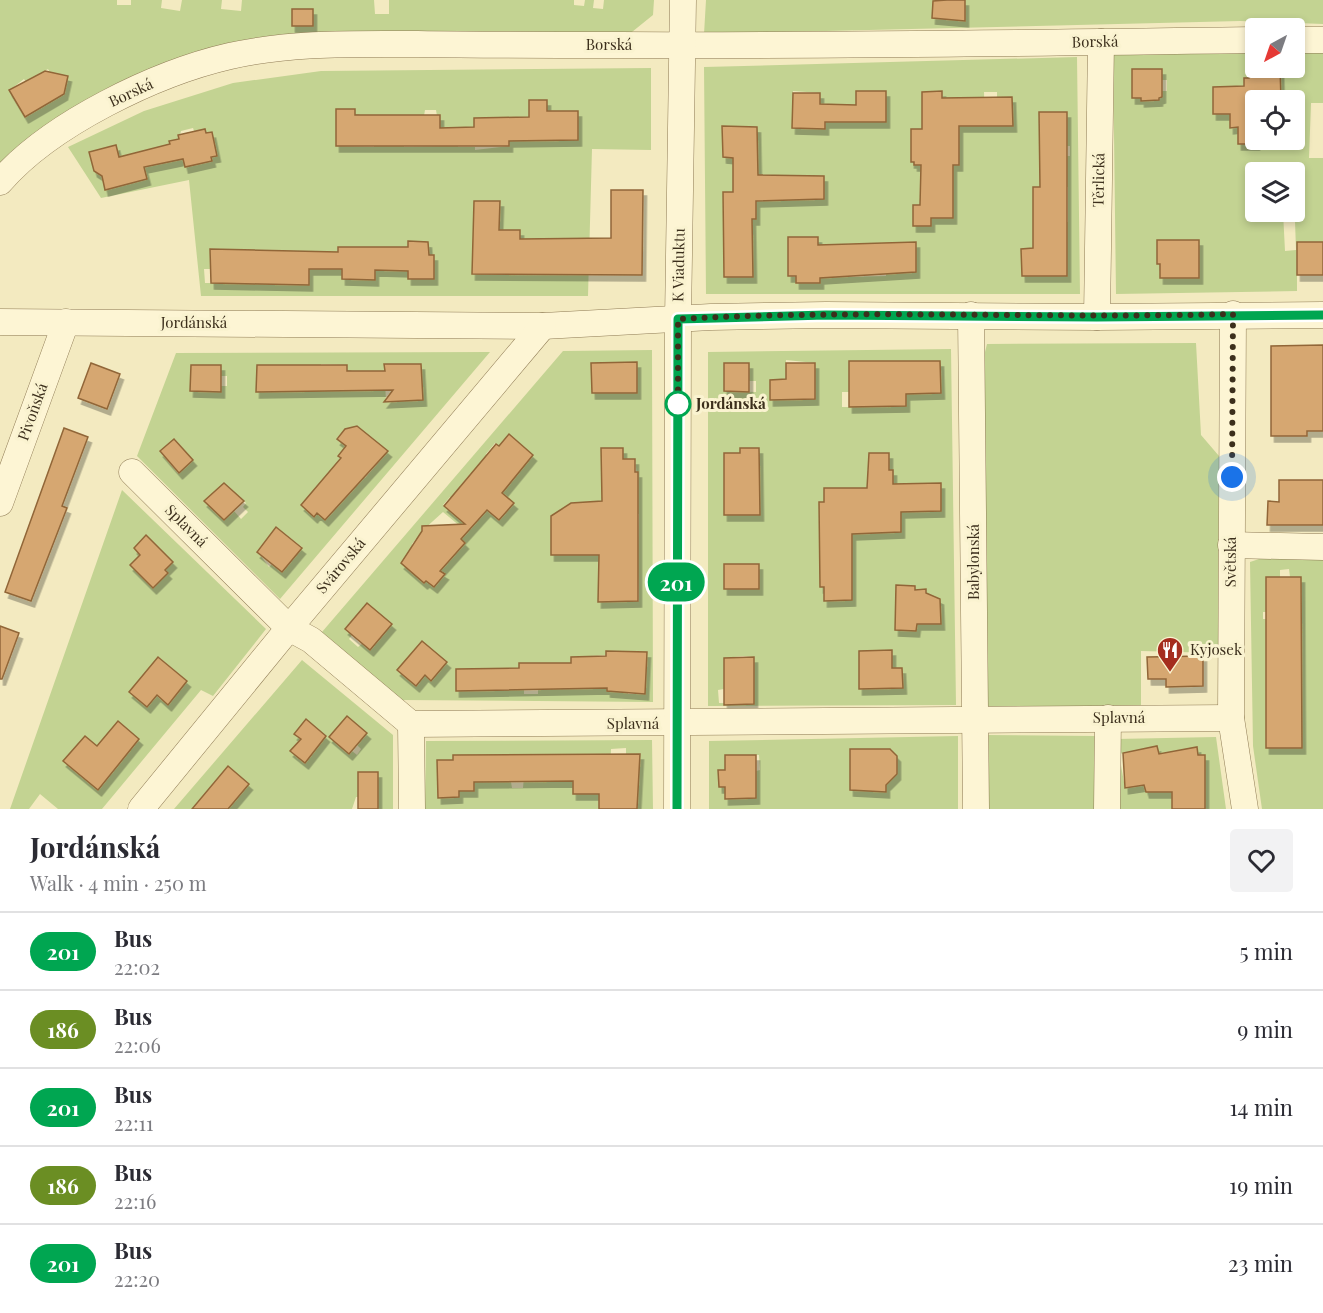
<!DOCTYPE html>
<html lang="en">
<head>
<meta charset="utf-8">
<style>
  :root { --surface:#fff; --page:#f2f2f3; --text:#2b2b33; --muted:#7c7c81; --line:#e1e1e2 }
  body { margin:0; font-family:"Playfair Display",serif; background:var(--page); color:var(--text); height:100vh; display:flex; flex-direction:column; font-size:22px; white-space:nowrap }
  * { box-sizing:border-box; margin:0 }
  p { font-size:20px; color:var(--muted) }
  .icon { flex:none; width:33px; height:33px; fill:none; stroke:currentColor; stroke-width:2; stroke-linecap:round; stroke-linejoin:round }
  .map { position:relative; height:809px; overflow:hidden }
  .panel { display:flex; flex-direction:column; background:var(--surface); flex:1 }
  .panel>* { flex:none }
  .badge { padding:0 12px; border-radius:20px; font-size:21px; line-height:39px }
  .needle { width:39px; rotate:220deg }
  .fabs { position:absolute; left:1245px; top:18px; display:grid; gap:12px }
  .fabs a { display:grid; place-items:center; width:60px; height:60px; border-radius:6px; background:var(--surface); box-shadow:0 3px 9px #0003; font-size:30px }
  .you { position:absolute; width:30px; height:30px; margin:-15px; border:4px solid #fff; border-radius:50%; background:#1a73e8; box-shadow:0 0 0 9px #1a73e833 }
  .map>.badge { position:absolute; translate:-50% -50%; box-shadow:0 0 0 3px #fff }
  .round { display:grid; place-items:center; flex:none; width:63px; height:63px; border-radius:6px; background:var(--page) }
  .summary { display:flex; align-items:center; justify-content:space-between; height:102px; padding:0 30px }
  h1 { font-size:28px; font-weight:700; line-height:45px }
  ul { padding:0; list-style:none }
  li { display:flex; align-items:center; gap:18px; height:78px; padding:0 30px; border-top:2px solid var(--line) }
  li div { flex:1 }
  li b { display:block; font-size:22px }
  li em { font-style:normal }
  li .badge { min-width:66px; font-weight:700; text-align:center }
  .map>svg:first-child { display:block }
</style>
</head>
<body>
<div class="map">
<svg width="1323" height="809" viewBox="0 0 1323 809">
  <defs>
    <filter id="shadow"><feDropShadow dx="3.5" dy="6" stdDeviation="0" flood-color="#0004"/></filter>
  </defs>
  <rect width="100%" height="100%" fill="#f3eac0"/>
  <!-- green -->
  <g fill="#c3d392" fill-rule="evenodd">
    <path d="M 0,0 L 117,0 L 117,5 L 131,5 L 131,0 L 162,0 L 161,8 L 180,11 L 182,0 L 222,0 L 221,9 L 241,11 L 242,0 L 374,0 L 375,14 L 389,14 L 389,0 L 574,0 L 574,5 L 584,6 L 585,0 L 594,0 L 593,8 L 603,9 L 604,0 L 654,0 L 653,15 L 627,36 L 407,33 L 131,78 L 56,118 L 0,163 ZM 48,69 L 53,78 L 63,75 L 67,82 L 10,90 L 24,79 L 26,82 Z"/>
    <path d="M 706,0 L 1323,0 L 1323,24 L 1240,21 L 704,34 Z"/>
    <path d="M 1295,48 L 1323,49 L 1323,103 L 1311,103 L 1309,158 L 1323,158 L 1323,242 L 1297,275 L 1297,291 L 1116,294 L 1113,55 L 1255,52 L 1258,68 L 1249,68 L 1249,78 L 1244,78 C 1244,104 1230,104 1230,127 L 1238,127 L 1238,144 L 1273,144 L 1274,140 L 1294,140 L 1294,100 L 1281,100 L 1280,68 L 1294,68 ZM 1132,69 L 1162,69 L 1162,80 L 1167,80 L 1167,91 L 1162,91 L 1162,97 L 1158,100 L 1141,101 L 1141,98 L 1132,98 ZM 1256,172 L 1294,172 L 1298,220 L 1295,221 L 1296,250 L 1285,251 L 1283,212 L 1256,212 ZM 1157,240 L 1199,240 L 1157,264 Z"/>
    <path d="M 1077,57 L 1080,294 L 706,294 L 704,67 ZM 793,91 L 820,93 L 820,116 L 826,116 L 825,128 L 792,128 ZM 856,91 L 886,91 L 886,122 L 850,122 L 850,105 L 856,105 ZM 942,91 L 942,98 L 952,98 L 952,103 L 958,103 L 959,165 L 914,165 L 914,129 L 930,129 L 922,119 L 922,92 ZM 984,92 L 997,92 L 997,97 L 1012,97 L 1012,126 L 985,126 ZM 1039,112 L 1067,112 L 1067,146 L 1070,146 L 1070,156 L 1040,156 ZM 722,126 L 757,127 L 757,174 L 733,175 L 733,158 L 723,157 ZM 772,176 L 824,176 L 824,199 L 772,201 ZM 1034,187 L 1068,187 L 1068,222 L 1033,222 ZM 756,191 L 756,219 L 749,219 L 753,277 L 724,277 L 723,192 ZM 952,192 L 952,218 L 931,218 L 931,226 L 913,226 L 913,205 L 920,205 ZM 788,237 L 817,237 L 820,283 L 797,283 L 796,277 L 788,276 ZM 886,243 L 886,276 L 845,277 L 844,244 ZM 1036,248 L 1067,248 L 1067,275 L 1022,276 L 1021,249 Z"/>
    <path d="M 651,68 L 651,150 L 592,149 L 588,296 L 201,296 L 189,180 L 101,198 L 68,147 L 144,111 L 233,83 L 321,71 ZM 336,109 L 355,109 L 355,116 L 374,116 L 374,147 L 336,146 ZM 425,110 L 436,110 L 437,116 L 440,116 L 440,146 L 404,147 L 404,116 L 424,116 ZM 547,111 L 578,111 L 578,140 L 535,141 ZM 507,117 L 509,146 L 475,150 L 475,147 L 458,147 L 458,128 L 474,129 L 475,118 ZM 193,128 L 194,131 L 205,130 L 217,156 L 211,157 L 211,161 L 185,167 L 183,159 L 173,160 L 169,141 L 179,139 L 181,131 ZM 116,145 L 119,157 L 147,179 L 106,190 L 102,176 L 94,171 L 89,152 ZM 474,201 L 499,202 L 499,231 L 520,230 L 520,266 L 509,275 L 472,274 ZM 582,238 L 582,275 L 539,275 L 540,239 ZM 338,247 L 386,247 L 375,270 L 375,280 L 343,279 L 342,269 L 337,269 ZM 210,249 L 248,249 L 248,283 L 205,283 L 204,269 L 210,269 Z"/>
    <path d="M 1196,343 L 1201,435 L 1219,456 L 1218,653 L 1141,651 L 1141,710 L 989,713 L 981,706 L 981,368 L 987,344 Z"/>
    <path d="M 951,349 L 956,705 L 708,706 L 708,352 ZM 786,360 L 815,363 L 815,398 L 786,384 ZM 849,362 L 878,362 L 878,407 L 842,407 L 842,392 L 849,392 ZM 749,363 L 749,381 L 756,381 L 756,392 L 725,391 L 725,364 ZM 740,448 L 758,448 L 724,485 L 724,453 L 740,453 ZM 870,453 L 889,453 L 889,470 L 893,470 L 893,476 L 869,476 ZM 940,484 L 941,511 L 911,512 ZM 867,485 L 879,485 L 901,519 L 901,532 L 868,533 ZM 724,486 L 760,486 L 760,515 L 724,515 ZM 824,488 L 852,558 L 852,600 L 825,601 ZM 724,564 L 758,564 L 759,589 L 724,589 ZM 896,586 L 914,586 L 915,590 L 925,590 L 926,597 L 939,599 L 941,624 L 917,624 L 916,631 L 895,630 ZM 892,650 L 892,668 L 902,668 L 903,688 L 860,689 L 859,651 ZM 743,656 L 754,657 L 754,704 L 719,703 L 718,690 L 724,689 L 724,658 Z"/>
    <path d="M 652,350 L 653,702 L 400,700 L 322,632 L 563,351 ZM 592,363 L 637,393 L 592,393 ZM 509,434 L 533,455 L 502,493 L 514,503 L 499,520 L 460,486 L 471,473 L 475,476 L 490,458 L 486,454 L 495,443 L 499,446 ZM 623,459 L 635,459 L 638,483 L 602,483 ZM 450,497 L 477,520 L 471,529 L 443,505 ZM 577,502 L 578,555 L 551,555 L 551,516 L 571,503 ZM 443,512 L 467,532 L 461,539 L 465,543 L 437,568 L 445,574 L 434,587 L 401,563 L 412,549 L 412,544 L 416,539 L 420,539 L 422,531 ZM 614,513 L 639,514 L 638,545 L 602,545 ZM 631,572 L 638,572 L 639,601 L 599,602 ZM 367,603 L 391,624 L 370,650 L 363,643 L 358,647 L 349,639 L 352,635 L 345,628 ZM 421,643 L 436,674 L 431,680 L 425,675 L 416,686 ZM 647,653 L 644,694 L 628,694 L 627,686 L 608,691 L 607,688 L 577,688 L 571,673 L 571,657 ZM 519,663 L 557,663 L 557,684 L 538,688 L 538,694 L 524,694 L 524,689 L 519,688 ZM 499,668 L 499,689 L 456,669 Z"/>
    <path d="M 490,352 L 280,599 L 137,456 L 176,353 ZM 321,364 L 347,365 L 347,371 L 371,371 L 321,390 ZM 384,364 L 421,364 L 423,400 L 386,401 ZM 191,365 L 220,365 L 221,376 L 227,376 L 227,386 L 221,386 L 221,391 L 191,391 ZM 257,365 L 289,365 L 290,391 L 257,392 ZM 355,427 L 388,451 L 365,478 L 338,456 L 346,446 L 337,438 L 345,429 ZM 175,439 L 193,460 L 178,473 L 160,452 ZM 337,478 L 351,491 L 345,499 L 314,516 ZM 224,483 L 246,503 L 243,507 L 248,512 L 241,519 L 234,511 L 224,520 L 204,501 ZM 276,527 L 302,547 L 282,572 L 272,564 L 269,567 L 257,551 Z"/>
    <path d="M 122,490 L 266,629 L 213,696 L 201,690 L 102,809 L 58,809 L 40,794 L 29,809 L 10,809 ZM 146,535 L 168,573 L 153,588 L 140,555 L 134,548 ZM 159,657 L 187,681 L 168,705 L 152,692 L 151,702 L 147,707 L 129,692 ZM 118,721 L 139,739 L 98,789 L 63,761 L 85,736 L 97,746 Z"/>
    <path d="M 1262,558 L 1323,559 L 1323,809 L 1262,809 L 1253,746 L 1250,562 ZM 1289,569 L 1290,577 L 1301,577 L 1302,632 L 1296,633 L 1301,748 L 1267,748 L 1266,619 L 1263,619 L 1263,612 L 1266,612 L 1280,577 L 1280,570 Z"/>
    <path d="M 302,660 L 393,735 L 393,809 L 378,809 L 375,797 L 356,797 L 352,809 L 207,809 L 198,801 L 192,809 L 174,809 ZM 347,716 L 367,733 L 357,745 L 361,749 L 357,755 L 352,751 L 349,754 ZM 228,766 L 249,784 L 231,804 L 210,787 Z"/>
    <path d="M 987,735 L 1095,736 L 1095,809 L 987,809 Z"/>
    <path d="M 958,736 L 958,809 L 709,809 L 709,741 ZM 850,749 L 891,749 L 897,756 L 897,774 L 891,780 L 886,780 L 886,792 L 850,790 ZM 726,755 L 759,755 L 760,770 L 756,771 L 756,798 L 726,799 L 725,787 L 719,786 L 718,770 L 725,770 Z"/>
    <path d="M 1216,737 L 1226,809 L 1205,809 L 1197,747 L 1159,755 L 1157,746 L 1119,754 L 1125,788 L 1144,785 L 1146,791 L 1172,792 L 1172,809 L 1117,809 L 1116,739 Z"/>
    <path d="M 652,740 L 653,809 L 637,809 L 640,754 L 626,754 L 626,748 L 611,749 L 610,775 L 599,809 L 425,809 L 426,741 ZM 526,754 L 523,788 L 512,788 L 511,782 L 489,782 L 488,761 L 499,761 L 500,755 ZM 557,754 L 584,754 L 584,794 L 573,794 L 573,781 L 557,781 Z"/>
  </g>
  <!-- building -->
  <g fill="#d6a771" stroke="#916638" stroke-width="1.5" filter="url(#shadow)">
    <path d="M 947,0 L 965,0 L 965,21 L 932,18 L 933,1 Z"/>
    <rect x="292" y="9" width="21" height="17"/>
    <path d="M 1249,68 L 1280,68 L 1281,100 L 1256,100 L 1256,144 L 1238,144 L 1238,127 L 1230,128 L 1230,114 L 1213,114 L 1213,87 L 1244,86 L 1244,78 L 1249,78 Z"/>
    <path d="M 1132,69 L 1162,69 L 1162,97 L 1159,98 L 1159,100 L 1141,101 L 1141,98 L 1132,98 Z"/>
    <path d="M 45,71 L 68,76 L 64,94 L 25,117 L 9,90 Z"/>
    <path d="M 856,91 L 886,91 L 886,122 L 825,122 L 825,129 L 792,128 L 793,93 L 820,93 L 820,104 L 856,105 Z"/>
    <path d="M 942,91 L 942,98 L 1012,97 L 1013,126 L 959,126 L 959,165 L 953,165 L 953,218 L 931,218 L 931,226 L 913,226 L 913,205 L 920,205 L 921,165 L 914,165 L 914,162 L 911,162 L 911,129 L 922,129 L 922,92 Z"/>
    <path d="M 529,100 L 547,100 L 547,111 L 578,111 L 578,140 L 509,141 L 509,146 L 336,146 L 336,109 L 355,109 L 355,115 L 440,115 L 440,128 L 474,127 L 474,118 L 529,117 Z"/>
    <path d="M 1039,112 L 1067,112 L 1067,276 L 1022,276 L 1021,249 L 1033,248 L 1033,187 L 1040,187 Z"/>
    <path d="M 722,126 L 757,127 L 758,175 L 824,176 L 824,199 L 756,201 L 756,219 L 752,219 L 753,277 L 724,277 L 723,192 L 733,192 L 733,158 L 723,157 Z"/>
    <path d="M 205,129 L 206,133 L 212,132 L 217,156 L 211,157 L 212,161 L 185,167 L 183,159 L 144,167 L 147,179 L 105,190 L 102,176 L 94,171 L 89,152 L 116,145 L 119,157 L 170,144 L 169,141 L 179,139 L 178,135 Z"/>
    <path d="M 611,190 L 643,190 L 642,275 L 472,274 L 474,201 L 500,201 L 499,230 L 520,230 L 520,239 L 611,238 Z"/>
    <path d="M 788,237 L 818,237 L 818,245 L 916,242 L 916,272 L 820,278 L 820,283 L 796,283 L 796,276 L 788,276 Z"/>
    <path d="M 1157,240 L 1199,240 L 1199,278 L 1160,278 L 1160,264 L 1157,264 Z"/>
    <path d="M 408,241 L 428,242 L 429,255 L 434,255 L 434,279 L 408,279 L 408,271 L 375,270 L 375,280 L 342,279 L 342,269 L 309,269 L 309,285 L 211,283 L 210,249 L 338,252 L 338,247 L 408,247 Z"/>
    <rect x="1297" y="242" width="26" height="33"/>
    <path d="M 1323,345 L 1323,431 L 1307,431 L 1307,436 L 1271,436 L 1271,346 Z"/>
    <path d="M 849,361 L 940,361 L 941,393 L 906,394 L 906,406 L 849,407 Z"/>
    <path d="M 637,362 L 637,393 L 592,393 L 591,363 Z"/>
    <path d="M 91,363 L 120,374 L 107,409 L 78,398 Z"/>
    <path d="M 724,363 L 749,363 L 749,392 L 724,391 Z"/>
    <path d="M 786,363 L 815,363 L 815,399 L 770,400 L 770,380 L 786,379 Z"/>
    <path d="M 384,364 L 421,364 L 423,400 L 384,402 L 393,390 L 256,392 L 257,365 L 347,365 L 347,371 L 385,371 Z"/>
    <path d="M 191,365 L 221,365 L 221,392 L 190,391 Z"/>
    <path d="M 357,426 L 388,451 L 325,520 L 317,513 L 314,517 L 301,505 L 341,458 L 338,456 L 346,446 L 337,439 L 345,429 Z"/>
    <path d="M 64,428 L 88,437 L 62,506 L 67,508 L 31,601 L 5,592 Z"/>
    <path d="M 509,434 L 533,455 L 502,493 L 514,503 L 499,520 L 487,510 L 461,539 L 465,543 L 440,571 L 445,574 L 434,587 L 426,581 L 424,583 L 401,563 L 422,531 L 422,526 L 465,524 L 444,506 L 496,444 L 499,446 Z"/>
    <path d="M 174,439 L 193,460 L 179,473 L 160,451 Z"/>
    <path d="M 601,448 L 623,448 L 623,459 L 635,459 L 635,472 L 638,472 L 638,601 L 598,602 L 599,555 L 551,555 L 551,516 L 571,503 L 602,501 Z"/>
    <path d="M 740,448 L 759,448 L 760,515 L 724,515 L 724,453 L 740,453 Z"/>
    <path d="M 869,453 L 889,453 L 889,470 L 893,470 L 893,484 L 941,483 L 941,511 L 901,512 L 901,532 L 852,534 L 852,600 L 824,601 L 824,587 L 820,587 L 819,502 L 824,502 L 824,488 L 867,488 Z"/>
    <path d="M 1279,480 L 1323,480 L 1323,525 L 1267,525 L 1268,501 L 1279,502 Z"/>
    <path d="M 224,483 L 244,501 L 224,520 L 204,501 Z"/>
    <path d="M 276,527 L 302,548 L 282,572 L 257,552 Z"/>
    <path d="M 146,535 L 173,562 L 165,570 L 168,573 L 153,588 L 130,565 L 140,555 L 134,548 Z"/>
    <rect x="724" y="564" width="35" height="25"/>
    <path d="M 1266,577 L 1301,577 L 1302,748 L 1266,748 Z"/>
    <path d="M 896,585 L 915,586 L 915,590 L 926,589 L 926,593 L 940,599 L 941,624 L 917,624 L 916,631 L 895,630 Z"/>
    <path d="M 367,603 L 392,624 L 370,650 L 345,629 Z"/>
    <path d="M 0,626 L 19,633 L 2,679 L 0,679 Z"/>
    <path d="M 422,641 L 447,662 L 431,681 L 425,675 L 416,686 L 397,670 Z"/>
    <path d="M 892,650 L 892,668 L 902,668 L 903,688 L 859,689 L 859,651 Z"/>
    <path d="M 606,651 L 647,652 L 645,694 L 607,691 L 607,688 L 456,691 L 456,669 L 519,668 L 519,663 L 571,663 L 571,657 L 606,656 Z"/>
    <path d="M 1203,656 L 1203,686 L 1166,687 L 1166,679 L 1148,679 L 1147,657 Z"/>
    <path d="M 158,657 L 187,681 L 168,705 L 157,695 L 147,707 L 129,692 Z"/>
    <path d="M 754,657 L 754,704 L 724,705 L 724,658 Z"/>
    <path d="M 347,716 L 367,733 L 349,754 L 329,737 Z"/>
    <path d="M 306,719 L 326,736 L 305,763 L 290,751 L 301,739 L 294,734 Z"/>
    <path d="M 118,721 L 139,739 L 98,790 L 63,761 L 85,736 L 97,746 Z"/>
    <path d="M 1157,746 L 1159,754 L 1197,747 L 1198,755 L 1205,755 L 1205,809 L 1172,809 L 1172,792 L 1146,792 L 1144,785 L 1125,788 L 1123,753 Z"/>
    <path d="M 850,749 L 890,749 L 897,756 L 897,774 L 886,785 L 886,792 L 850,790 Z"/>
    <path d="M 640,754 L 637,809 L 599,809 L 599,794 L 573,794 L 573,781 L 474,782 L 474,791 L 459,791 L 459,797 L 438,798 L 437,760 L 453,760 L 453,755 Z"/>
    <path d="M 725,755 L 756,755 L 756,798 L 725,799 L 725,787 L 719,787 L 718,770 L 725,770 Z"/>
    <path d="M 228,766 L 249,784 L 228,809 L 192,809 Z"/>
    <rect x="358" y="772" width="20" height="37"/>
  </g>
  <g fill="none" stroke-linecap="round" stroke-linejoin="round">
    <!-- minor casing -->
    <g stroke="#8f7b55" stroke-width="27">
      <g id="minor">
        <path d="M 1294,40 L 1323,40"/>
        <path d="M 0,182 C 50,124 156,73 230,56 C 292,42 355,44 418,44 C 485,45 552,45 619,45 C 831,46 1043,43 1256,40"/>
        <path d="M 1233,314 L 1231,718 L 1245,809"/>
        <path d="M 971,315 L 976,809"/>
        <path d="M 1097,317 L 1101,42"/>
        <path d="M 0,322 L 543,326 L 711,317 L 826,315 L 1097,317 L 1323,315"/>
        <path d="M 132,472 L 289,628 L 311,640 L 411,724 L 1231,718"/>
        <path d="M 0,503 L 66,322"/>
        <path d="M 1231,545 L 1323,547"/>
        <path d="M 411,724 L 412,809"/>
        <path d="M 141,809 L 289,628 L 543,326"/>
        <path d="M 677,809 L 678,319 L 683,0"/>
        <path d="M 1107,809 L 1108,718"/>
      </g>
    </g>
    <!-- minor -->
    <use href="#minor" stroke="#fdf5d4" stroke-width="26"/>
  </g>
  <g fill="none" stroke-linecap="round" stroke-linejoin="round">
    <!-- line casing -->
    <g stroke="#fff" stroke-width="14">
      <path id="line" d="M 677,809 L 678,319 L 826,315 L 1097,317 L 1323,315"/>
    </g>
    <!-- line -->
    <use href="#line" stroke="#00a651" stroke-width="9"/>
    <!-- walk -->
    <path stroke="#3c2f1c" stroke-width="6" stroke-dasharray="0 10.8" d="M 678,404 L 678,413 L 678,319 C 863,309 1048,319 1233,314 L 1232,477"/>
  </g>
  <!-- icons -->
  <defs>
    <g id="restaurant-pin" transform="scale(1.35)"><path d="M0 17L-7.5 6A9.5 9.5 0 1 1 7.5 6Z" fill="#a52d1e" stroke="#faf3d0"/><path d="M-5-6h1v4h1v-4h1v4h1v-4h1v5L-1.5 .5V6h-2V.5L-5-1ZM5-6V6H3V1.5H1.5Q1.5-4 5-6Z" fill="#fff"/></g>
  </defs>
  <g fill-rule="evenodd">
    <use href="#restaurant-pin" x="1170" y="650"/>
  </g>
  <!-- markers -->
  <circle fill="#fff" stroke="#00a651" stroke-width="3" cx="678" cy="404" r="12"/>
  <g text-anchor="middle" stroke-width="6" stroke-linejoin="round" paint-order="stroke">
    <!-- street labels -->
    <g font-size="15" fill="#3c2f1c" stroke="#faf3d0">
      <text transform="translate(1095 42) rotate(-1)" y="5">Borská</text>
      <text x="609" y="50">Borská</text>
      <text transform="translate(131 93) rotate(-25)" y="5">Borská</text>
      <text transform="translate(1099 180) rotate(-89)" y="5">Těrlická</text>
      <text transform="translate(679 265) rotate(-89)" y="5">K Viaduktu</text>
      <text x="194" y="328">Jordánská</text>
      <text transform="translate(33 412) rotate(-70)" y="5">Pivoňská</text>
      <text transform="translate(186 526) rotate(45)" y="5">Splavná</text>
      <text transform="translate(974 562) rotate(-90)" y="5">Babylonská</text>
      <text transform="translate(1231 562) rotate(-90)" y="5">Světská</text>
      <text transform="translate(341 566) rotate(-50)" y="5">Svárovská</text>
      <text x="1119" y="723">Splavná</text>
      <text x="633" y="729">Splavná</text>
    </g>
    <!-- stop labels -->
    <g font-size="15" font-weight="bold" fill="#3c2f1c" stroke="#faf3d0" text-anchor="start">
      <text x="696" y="409">Jordánská</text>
    </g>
    <!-- poi labels -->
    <g font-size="15" fill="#3c2f1c" stroke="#faf3d0" text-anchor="start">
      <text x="1190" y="655">Kyjosek</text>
    </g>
  </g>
</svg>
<div class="fabs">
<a><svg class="needle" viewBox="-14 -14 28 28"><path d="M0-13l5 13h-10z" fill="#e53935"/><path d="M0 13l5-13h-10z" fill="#7c7c81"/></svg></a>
<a><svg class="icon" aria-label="locate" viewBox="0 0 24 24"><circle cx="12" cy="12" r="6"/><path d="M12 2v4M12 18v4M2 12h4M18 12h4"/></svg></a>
<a><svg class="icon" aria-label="layers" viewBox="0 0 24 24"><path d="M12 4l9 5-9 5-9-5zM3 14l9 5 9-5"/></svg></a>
</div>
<div class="you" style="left:1232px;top:477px"></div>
<b class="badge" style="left:676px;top:582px;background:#00a651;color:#fff">201</b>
</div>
<section class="panel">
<div class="summary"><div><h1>Jordánská</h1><p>Walk · 4 min · 250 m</p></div><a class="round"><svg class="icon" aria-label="heart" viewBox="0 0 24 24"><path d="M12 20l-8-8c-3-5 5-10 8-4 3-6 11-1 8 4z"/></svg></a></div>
<ul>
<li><span class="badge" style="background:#00a651;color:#fff">201</span><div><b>Bus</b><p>22:02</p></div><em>5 min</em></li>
<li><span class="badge" style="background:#6b8e23;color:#fff">186</span><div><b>Bus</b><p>22:06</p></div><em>9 min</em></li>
<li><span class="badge" style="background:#00a651;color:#fff">201</span><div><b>Bus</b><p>22:11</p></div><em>14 min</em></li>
<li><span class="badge" style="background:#6b8e23;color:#fff">186</span><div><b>Bus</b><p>22:16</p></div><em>19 min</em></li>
<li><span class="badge" style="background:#00a651;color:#fff">201</span><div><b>Bus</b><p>22:20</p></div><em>23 min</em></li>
</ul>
</section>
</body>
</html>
